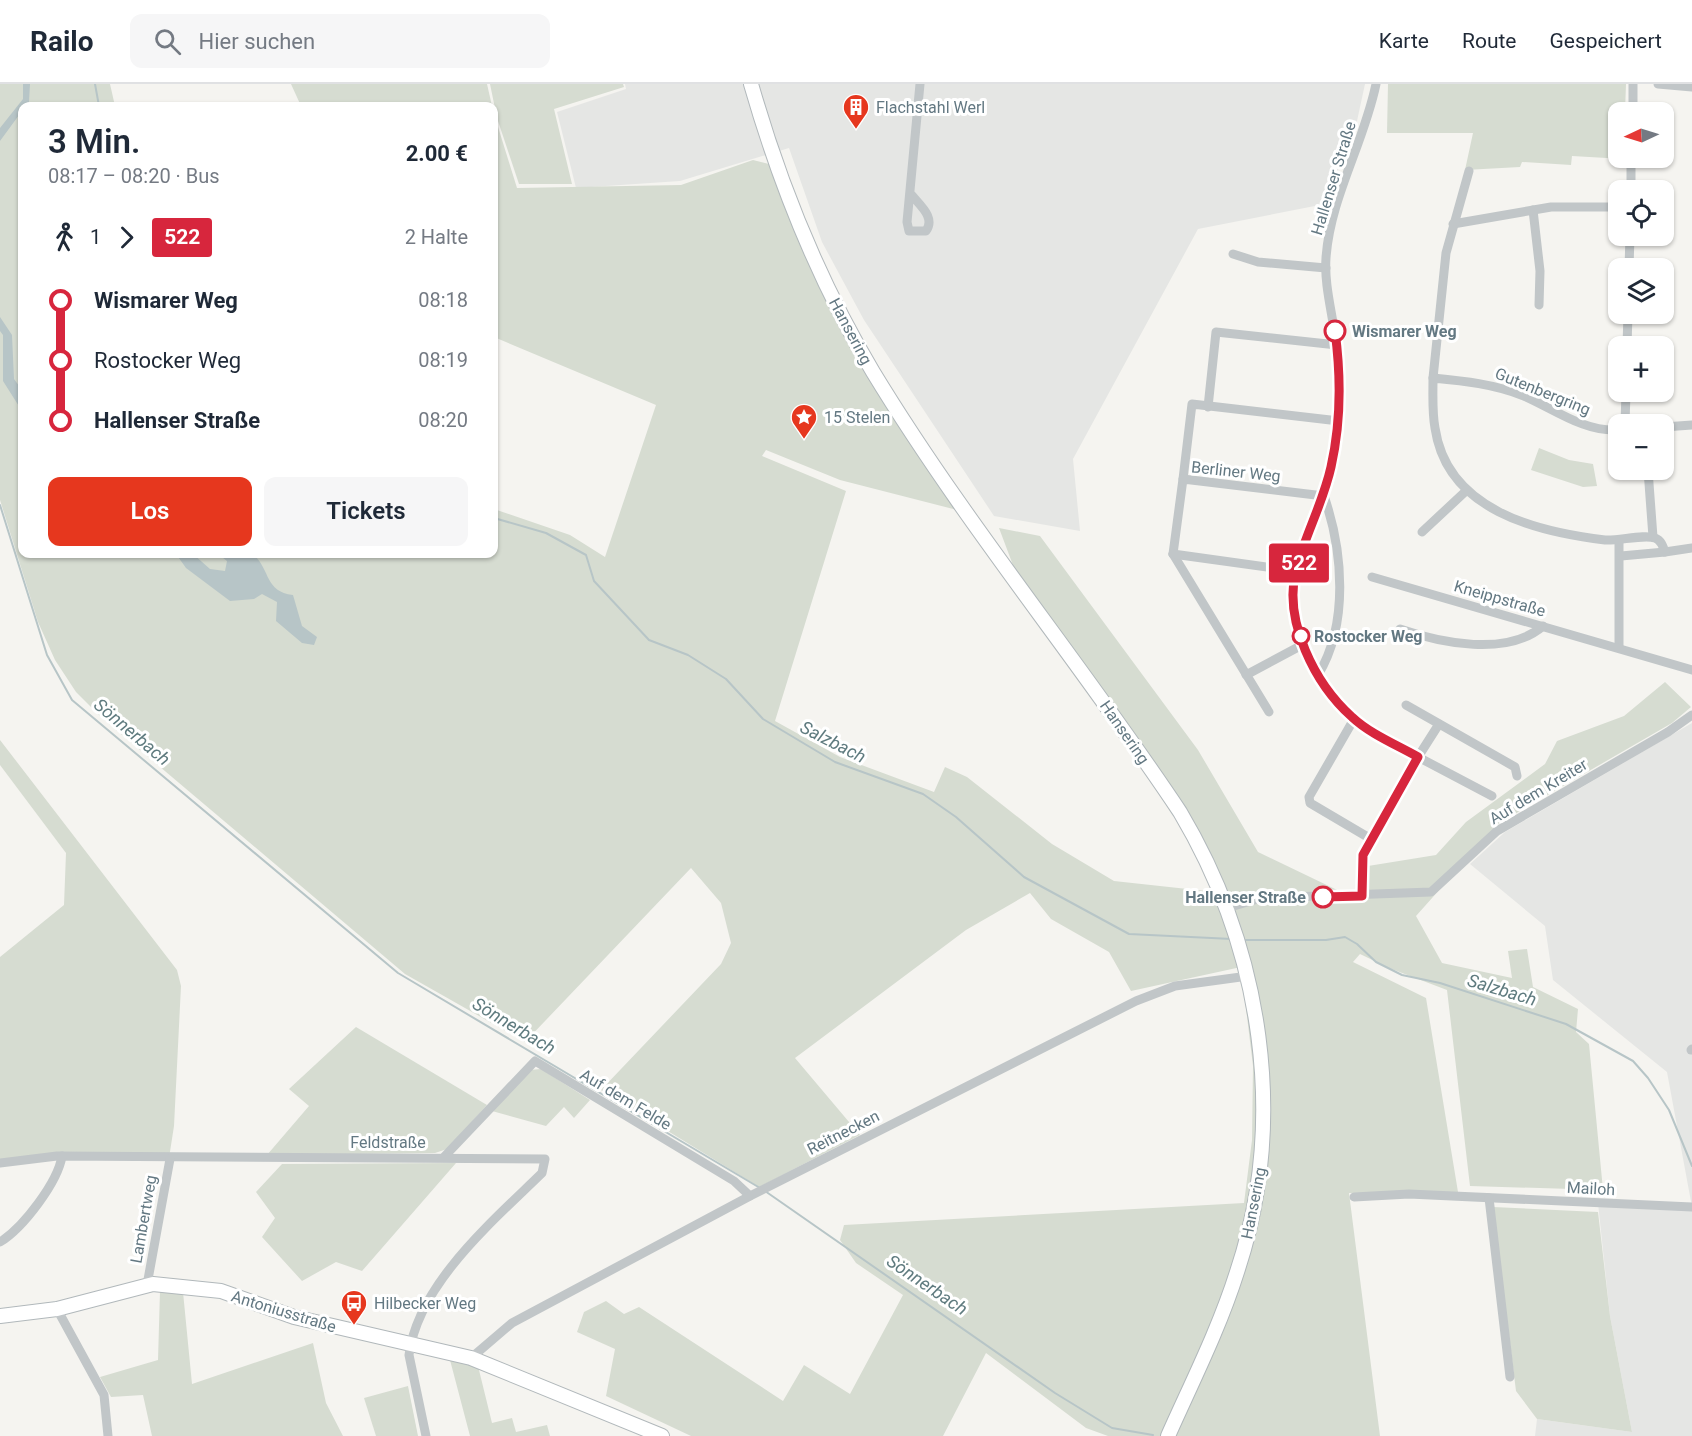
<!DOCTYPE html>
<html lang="de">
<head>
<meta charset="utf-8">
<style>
  :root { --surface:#fff; --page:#f6f6f7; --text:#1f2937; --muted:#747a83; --line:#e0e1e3; --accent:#e6371e }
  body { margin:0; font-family:Roboto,sans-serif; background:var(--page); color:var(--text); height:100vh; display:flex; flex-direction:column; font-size:22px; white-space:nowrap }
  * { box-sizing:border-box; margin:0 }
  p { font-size:20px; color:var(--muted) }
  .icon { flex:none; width:33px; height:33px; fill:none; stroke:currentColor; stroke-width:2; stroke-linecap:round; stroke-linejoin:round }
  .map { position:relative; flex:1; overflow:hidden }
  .panel { position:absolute; left:18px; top:18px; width:480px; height:456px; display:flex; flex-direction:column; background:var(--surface); border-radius:12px; box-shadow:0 2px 4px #0004 }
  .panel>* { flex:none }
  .badge { padding:0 12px; border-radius:4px; font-size:21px; line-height:39px }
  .needle { width:39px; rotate:266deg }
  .fabs { position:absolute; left:1608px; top:18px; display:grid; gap:12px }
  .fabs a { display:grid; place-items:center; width:66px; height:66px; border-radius:12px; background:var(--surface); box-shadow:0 2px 4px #0004; font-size:30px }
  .map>.badge { position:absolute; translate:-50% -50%; box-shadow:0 0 0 3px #fff }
  .legs { display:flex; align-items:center; gap:9px; height:66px; padding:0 30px; font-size:20px }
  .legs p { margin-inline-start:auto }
  .head { display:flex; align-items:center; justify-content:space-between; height:102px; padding:0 30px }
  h1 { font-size:33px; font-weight:600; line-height:45px }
  .primary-button { display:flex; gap:12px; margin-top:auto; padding:12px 30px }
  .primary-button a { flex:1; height:69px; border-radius:12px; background:var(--accent); color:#fff; font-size:24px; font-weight:600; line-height:69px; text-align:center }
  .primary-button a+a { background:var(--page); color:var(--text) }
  ul { padding:0 30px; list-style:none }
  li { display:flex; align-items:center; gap:21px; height:60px; font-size:22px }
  li i { display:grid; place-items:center; width:9px; height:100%; margin:0 8px; background:currentColor }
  li i::after { content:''; width:15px; height:15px; margin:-8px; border:4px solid; border-radius:50%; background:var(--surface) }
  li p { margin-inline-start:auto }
  li:first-child i { background:linear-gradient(#0000 50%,currentColor 0) }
  li:last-child i { background:linear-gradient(currentColor 50%,#0000 0) }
  header { display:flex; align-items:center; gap:36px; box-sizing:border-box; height:84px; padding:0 30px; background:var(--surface); border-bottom:2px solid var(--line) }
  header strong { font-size:28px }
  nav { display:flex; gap:33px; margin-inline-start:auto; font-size:21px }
  .search { width:420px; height:54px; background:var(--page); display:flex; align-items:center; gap:15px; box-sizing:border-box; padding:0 21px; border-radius:12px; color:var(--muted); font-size:22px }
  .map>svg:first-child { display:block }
</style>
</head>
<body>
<header>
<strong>Railo</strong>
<div class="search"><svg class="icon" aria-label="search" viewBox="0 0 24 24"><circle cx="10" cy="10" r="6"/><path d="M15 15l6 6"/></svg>Hier suchen</div>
<nav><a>Karte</a><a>Route</a><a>Gespeichert</a></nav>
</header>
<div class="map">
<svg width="1692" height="1352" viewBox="0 0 1692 1352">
  <rect width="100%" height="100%" fill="#f5f4f0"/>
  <!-- built -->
  <g fill="#e5e6e4">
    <path d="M 625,0 L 1365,0 L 1357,37 L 1325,120 L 1198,145 L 1073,375 L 1080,447 L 994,432 L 864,236 L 822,158 L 789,64 L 680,97 L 576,104 L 557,28 L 626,5 Z"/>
    <path d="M 1692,639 L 1692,1352 L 1535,1352 L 1537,1335 L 1632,1348 L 1610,1232 L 1598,1119 L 1692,1123 L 1667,988 L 1553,896 L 1545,842 L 1470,780 L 1505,748 Z"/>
  </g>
  <!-- green -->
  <g fill="#d6dcd1">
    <path d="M 0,0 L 110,0 L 115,22 L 22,22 L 22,470 L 494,470 L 494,425 L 570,451 L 605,473 L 656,321 L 494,253 L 494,30 L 517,104 L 681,101 L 753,76 L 769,80 L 818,195 L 961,427 L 840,396 L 766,366 L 762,372 L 846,407 L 775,637 L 840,673 L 934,708 L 945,683 L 967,693 L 1052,760 L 1114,797 L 1215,808 L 1191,755 L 1140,675 L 1028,521 L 999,444 L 1040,452 L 1198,666 L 1258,768 L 1360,817 L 1368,782 L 1436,771 L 1466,738 L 1545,680 L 1557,657 L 1624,632 L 1665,598 L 1691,623 L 1672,639 L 1499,739 L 1416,832 L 1442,879 L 1512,894 L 1508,867 L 1527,865 L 1533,903 L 1578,925 L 1576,948 L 1589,960 L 1603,1106 L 1470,1102 L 1447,906 L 1389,884 L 1360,870 L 1353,878 L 1426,914 L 1458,1108 L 1349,1109 L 1380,1352 L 1108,1352 L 1086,1344 L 986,1269 L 943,1352 L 691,1352 L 606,1312 L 615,1265 L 577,1248 L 584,1228 L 606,1217 L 624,1230 L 639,1223 L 783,1317 L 804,1281 L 850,1310 L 903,1211 L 856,1179 L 840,1156 L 844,1141 L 1244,1119 L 1252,1056 L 1253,982 L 1241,883 L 1131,907 L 1109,868 L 1051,835 L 1030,809 L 966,846 L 795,974 L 860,1051 L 759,1103 L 601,1006 L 721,880 L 731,859 L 721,819 L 691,784 L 525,958 L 405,890 L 101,633 L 76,608 L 55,576 L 38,538 L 0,416 Z"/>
    <path d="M 291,0 L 487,0 L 492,22 L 301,22 Z"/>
    <path d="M 490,0 L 623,0 L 624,3 L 554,25 L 572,100 L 519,100 L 497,34 Z"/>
    <path d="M 1388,0 L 1626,0 L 1625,28 L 1618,28 L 1618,74 L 1624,75 L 1572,72 L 1571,81 L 1522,78 L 1520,83 L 1465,86 L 1473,49 L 1387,49 Z"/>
    <path d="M 1539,364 L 1569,376 L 1593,380 L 1597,402 L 1583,403 L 1531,386 Z"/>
    <path d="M 0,656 L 177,886 L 181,902 L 174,1042 L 169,1074 L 0,1077 L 0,873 L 64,821 L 66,769 L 0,681 Z"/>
    <path d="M 356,943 L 487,1021 L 447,1065 L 435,1069 L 267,1071 L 309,1022 L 289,1005 Z"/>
    <path d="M 541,985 L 590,1016 L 574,1034 L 564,1023 L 546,1042 L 492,1027 L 529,986 Z"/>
    <path d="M 456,1079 L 362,1187 L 336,1178 L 302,1197 L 262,1153 L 275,1134 L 256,1108 L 282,1080 Z"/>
    <path d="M 1493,1123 L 1598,1128 L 1610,1232 L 1632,1348 L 1537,1335 L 1516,1307 Z"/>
    <path d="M 160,1207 L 183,1208 L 192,1300 L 313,1259 L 326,1319 L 343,1352 L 152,1352 L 143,1311 L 111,1313 L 100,1293 L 158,1276 Z"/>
    <path d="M 450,1276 L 478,1282 L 492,1339 L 512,1334 L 516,1348 L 547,1341 L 550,1352 L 470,1352 Z"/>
    <path d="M 408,1302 L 418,1352 L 376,1352 L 364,1314 Z"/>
  </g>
  <!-- water -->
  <g fill="#b7c5c7">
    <path d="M 23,0 L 30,0 L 29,18 L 22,22 L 22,27 L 0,57 L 0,44 L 23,15 Z"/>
    <path d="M 0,233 L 12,251 L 14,295 L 22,306 L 22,327 L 3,297 L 3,251 L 0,247 Z"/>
    <path d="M 176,470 L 193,470 L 210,485 L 225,487 L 227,477 L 218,470 L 253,470 C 271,486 264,507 293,511 L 302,542 L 317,553 L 314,561 L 302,559 L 276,537 L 277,518 L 262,510 L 254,515 L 230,517 L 186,484 Z"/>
  </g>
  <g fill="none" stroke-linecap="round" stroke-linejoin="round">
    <!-- stream -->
    <g stroke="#b7c5c7" stroke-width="2">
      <path d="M 95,0 L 99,22"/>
      <path d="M 0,421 L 47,571 L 72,616 L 398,889 L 760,1104"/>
      <path d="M 494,434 L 546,449 L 586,471 L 594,497 L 649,556 L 688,571 L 726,595 L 763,635 L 835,678 L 923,710 L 956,733 L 1024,793 L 1129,850 L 1232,855"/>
      <path d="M 1246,856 L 1326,856 L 1345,853 L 1357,860 L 1376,878 L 1402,891 L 1440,899 L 1566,940 L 1633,977 L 1648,994 L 1669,1026 L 1692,1082"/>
      <path d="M 765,1107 L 1055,1309 L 1112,1344 L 1153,1351"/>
    </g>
    <!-- secondary casing -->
    <g stroke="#b1b8bb" stroke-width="16">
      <g id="secondary">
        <path d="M 751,0 C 780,101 819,198 873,288 C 966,441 1081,579 1180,728 C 1262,866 1288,1035 1237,1188 C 1219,1245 1192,1298 1168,1352"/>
        <path d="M 0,1232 L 57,1225 L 153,1200 L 221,1207 L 294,1233 L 471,1274 L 662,1352"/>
      </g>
    </g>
    <!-- street -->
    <g stroke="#c1c6c8" stroke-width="9">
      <path d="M 1658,0 L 1692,3"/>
      <path d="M 1633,28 L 1633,0"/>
      <path d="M 1631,106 L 1631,74"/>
      <path d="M 910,109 C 919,121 936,133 926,147 L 909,147 L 907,138 L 920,0"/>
      <path d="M 1533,126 L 1540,187 L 1539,221"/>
      <path d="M 1453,140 L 1551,123 L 1618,123"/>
      <path d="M 1233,170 L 1258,178 L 1326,184"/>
      <path d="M 1629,184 L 1630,152"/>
      <path d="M 1627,262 L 1628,230"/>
      <path d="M 1433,294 L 1446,169 L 1469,87"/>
      <path d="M 1208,323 L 1216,248 L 1337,261"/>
      <path d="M 1625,340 L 1626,308"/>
      <path d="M 1664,343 L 1692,341"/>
      <path d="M 1618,346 C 1584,348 1554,325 1524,312 C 1494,300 1464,297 1433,294 C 1433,311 1432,328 1435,344 C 1447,426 1536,448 1605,456 C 1618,457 1645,450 1655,454 C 1661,456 1663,462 1665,468 L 1692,464"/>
      <path d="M 1648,386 L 1653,453"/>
      <path d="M 1183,395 L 1192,320 L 1339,337"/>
      <path d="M 1422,448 L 1467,406"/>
      <path d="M 1619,457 L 1619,564"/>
      <path d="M 1173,470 L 1183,395 L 1324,412 C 1343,467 1349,540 1318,591"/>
      <path d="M 1173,470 L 1269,628"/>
      <path d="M 1173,470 L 1296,487"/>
      <path d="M 1621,472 L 1665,468"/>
      <path d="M 1372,493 L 1692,586"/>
      <path d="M 1400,545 C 1441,559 1507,573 1543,542"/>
      <path d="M 1246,591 L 1304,560"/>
      <path d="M 1406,621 L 1515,683 L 1517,692"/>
      <path d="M 1354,635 L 1309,713 L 1310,719 L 1371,755"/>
      <path d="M 1439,640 L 1418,673 L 1492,712"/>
      <path d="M 1362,812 L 1361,780 L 1363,771 L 1418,673 C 1397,661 1371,650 1352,634 C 1314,601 1284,538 1296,488 C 1307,438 1333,397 1338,345 C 1341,317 1340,287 1336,259 C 1333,231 1324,202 1326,174 C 1330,114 1364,59 1376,0"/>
      <path d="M 1227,824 L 1261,814 L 1431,808 L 1497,747 L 1668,648 L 1692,631"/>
      <path d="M 1691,966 L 1692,965"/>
      <path d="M 444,1073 L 535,977 L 734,1097 L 750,1112"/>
      <path d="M 0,1079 L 57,1072 L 545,1075 L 542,1089 C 493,1137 418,1200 409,1271 L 426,1352"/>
      <path d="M 1354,1113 L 1409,1110 L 1692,1123"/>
      <path d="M 1489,1114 L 1510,1293"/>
      <path d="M 0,1158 C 23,1144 58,1098 62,1072"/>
      <path d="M 147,1201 L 170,1075"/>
      <path d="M 57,1225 L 104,1311 L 108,1352"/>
      <path d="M 471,1274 L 512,1239 L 750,1112 L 1136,917 L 1175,902 L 1248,892"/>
    </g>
    <!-- secondary -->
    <use href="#secondary" stroke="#fff" stroke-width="14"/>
  </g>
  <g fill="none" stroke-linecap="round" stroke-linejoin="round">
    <!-- line-1 casing -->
    <g stroke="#fff" stroke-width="14">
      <path id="line-1" d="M 1323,813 L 1362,812 L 1363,771 L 1418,673 C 1397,661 1370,650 1352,633 C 1315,600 1283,537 1296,486 C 1305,451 1323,419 1331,383 C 1341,339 1341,292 1335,247"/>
    </g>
    <!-- line-1 -->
    <use href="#line-1" stroke="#d7263d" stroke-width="9"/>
  </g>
  <!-- icons -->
  <defs>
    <g id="building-pin" transform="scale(1.35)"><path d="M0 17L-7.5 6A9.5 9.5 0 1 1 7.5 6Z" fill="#e6371e" stroke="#fff"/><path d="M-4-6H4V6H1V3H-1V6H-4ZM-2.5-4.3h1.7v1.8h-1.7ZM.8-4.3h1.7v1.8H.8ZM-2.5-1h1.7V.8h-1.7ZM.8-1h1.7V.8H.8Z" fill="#fff"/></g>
    <g id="sight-pin" transform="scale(1.35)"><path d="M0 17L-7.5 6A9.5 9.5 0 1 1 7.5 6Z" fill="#e6371e" stroke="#fff"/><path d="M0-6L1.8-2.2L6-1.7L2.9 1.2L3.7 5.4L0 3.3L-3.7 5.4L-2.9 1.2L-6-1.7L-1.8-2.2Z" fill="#fff"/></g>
    <g id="bus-pin" transform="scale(1.35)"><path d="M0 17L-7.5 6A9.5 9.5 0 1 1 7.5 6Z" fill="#e6371e" stroke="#fff"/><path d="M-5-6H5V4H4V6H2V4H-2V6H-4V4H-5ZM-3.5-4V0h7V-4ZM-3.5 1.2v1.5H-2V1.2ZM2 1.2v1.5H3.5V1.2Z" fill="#fff"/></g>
  </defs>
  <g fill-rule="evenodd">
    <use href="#building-pin" x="856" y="23"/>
    <use href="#sight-pin" x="804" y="333"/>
    <use href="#bus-pin" x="354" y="1219"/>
  </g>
  <!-- markers -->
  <g fill="#fff" stroke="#d7263d" stroke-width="3">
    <circle cx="1335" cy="247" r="10"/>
    <circle cx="1301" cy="552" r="8"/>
    <circle cx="1323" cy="813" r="10"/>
  </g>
  <g text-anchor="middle" stroke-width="6" stroke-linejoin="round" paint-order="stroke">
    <!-- poi labels -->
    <g font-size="16" fill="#637882" stroke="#fff" text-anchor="start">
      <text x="876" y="29">Flachstahl Werl</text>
      <text x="824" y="339">15 Stelen</text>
      <text x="374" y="1225">Hilbecker Weg</text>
    </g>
    <!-- street labels -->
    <g font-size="16" fill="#637882" stroke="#fff">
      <text transform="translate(1333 94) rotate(-73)" y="6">Hallenser Straße</text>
      <text transform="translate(851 247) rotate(62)" y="6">Hansering</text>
      <text transform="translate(1543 307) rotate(22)" y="6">Gutenbergring</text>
      <text transform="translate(1236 387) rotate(6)" y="6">Berliner Weg</text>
      <text transform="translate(1500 514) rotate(16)" y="6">Kneippstraße</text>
      <text transform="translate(1125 648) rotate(55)" y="6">Hansering</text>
      <text transform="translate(1538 707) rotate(-31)" y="6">Auf dem Kreiter</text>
      <text transform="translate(626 1015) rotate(31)" y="6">Auf dem Felde</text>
      <text transform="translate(843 1048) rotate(-27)" y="6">Reitnecken</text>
      <text x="388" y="1064">Feldstraße</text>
      <text transform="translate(1591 1104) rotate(3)" y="6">Mailoh</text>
      <text transform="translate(1253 1119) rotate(-79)" y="6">Hansering</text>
      <text transform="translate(143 1135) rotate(-80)" y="6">Lambertweg</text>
      <text transform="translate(284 1227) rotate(17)" y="6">Antoniusstraße</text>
    </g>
    <!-- stop labels -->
    <g font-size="16" font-weight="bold" fill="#637882" stroke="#fff" text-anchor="start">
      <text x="1352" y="253">Wismarer Weg</text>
      <text x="1314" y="558">Rostocker Weg</text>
      <text x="1306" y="819" text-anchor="end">Hallenser Straße</text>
    </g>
    <!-- water labels -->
    <g font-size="18" font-style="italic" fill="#5f7b7f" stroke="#fff">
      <text transform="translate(132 648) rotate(40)" y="6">Sönnerbach</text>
      <text transform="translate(833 658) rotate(27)" y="6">Salzbach</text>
      <text transform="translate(1502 906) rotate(17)" y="6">Salzbach</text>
      <text transform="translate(514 942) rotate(31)" y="6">Sönnerbach</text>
      <text transform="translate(927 1201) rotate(34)" y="6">Sönnerbach</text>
    </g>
  </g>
</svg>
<div class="fabs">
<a><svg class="needle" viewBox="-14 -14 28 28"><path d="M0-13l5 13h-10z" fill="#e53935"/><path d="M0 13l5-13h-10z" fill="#747a83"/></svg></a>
<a><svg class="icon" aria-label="locate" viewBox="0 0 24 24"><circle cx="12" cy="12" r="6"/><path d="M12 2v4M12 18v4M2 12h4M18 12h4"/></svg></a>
<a><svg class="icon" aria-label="layers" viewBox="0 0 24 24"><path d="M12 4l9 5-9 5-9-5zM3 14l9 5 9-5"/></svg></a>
<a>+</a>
<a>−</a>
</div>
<b class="badge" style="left:1299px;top:479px;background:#d7263d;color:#fff">522</b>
<section class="panel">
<div class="head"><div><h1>3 Min.</h1><p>08:17 – 08:20 · Bus</p></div><b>2.00 €</b></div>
<div class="legs"><svg class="icon" aria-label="walk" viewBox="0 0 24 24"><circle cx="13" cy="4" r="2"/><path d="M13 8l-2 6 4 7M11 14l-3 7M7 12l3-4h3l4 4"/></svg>1<svg class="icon" aria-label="forward" viewBox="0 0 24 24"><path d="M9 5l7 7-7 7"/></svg><b class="badge" style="background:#d7263d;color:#fff">522</b><p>2 Halte</p></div>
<ul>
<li><i style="color:#d7263d"></i><b>Wismarer Weg</b><p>08:18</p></li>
<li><i style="color:#d7263d"></i><span>Rostocker Weg</span><p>08:19</p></li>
<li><i style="color:#d7263d"></i><b>Hallenser Straße</b><p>08:20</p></li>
</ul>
<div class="primary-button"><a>Los</a><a>Tickets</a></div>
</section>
</div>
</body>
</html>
